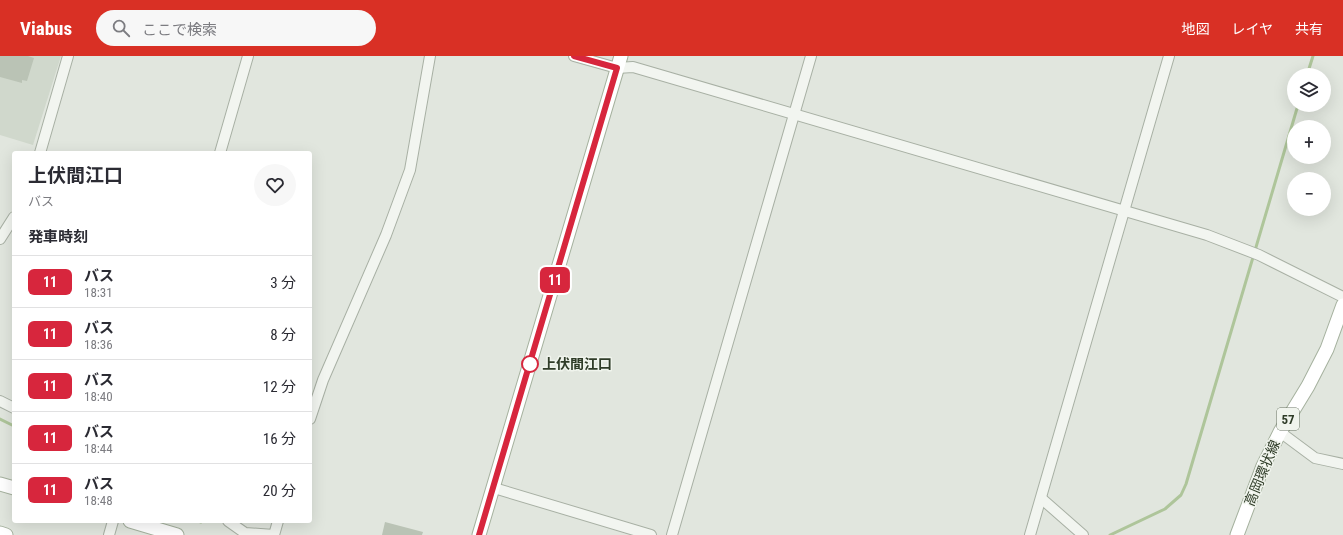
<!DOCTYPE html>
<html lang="ja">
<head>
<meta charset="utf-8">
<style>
  :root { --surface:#fff; --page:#f7f7f7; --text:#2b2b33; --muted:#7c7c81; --line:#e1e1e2; --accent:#d93025 }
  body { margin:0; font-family:"Roboto Condensed","Noto Sans JP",sans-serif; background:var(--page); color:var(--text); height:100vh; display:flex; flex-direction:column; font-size:15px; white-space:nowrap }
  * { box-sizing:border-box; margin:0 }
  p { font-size:13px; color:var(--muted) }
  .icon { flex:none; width:22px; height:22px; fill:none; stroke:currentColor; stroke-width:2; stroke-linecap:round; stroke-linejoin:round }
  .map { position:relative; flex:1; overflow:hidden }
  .drawer { position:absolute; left:12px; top:95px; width:300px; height:372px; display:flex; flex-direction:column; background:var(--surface); border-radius:4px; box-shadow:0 4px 16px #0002 }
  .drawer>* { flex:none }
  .badge { padding:0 8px; border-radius:6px; font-size:14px; line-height:26px }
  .tools { position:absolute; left:1287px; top:12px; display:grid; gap:8px }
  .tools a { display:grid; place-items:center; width:44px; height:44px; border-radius:50%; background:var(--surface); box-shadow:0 4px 16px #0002; font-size:20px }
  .map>.badge { position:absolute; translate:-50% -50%; box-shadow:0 0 0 2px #fff }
  h2 { padding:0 16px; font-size:15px; line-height:36px }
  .round { display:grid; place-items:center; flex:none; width:42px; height:42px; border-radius:21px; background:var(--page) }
  .headline { display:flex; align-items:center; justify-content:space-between; height:68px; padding:0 16px }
  h1 { font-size:19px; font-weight:700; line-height:30px }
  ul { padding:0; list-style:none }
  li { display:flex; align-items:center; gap:12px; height:52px; padding:0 16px; border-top:1px solid var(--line) }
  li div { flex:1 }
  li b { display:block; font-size:15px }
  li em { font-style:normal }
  li .badge { min-width:44px; font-weight:700; text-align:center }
  header { display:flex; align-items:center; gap:24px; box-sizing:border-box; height:56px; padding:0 20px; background:var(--accent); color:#fff }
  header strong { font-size:19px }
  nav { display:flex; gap:22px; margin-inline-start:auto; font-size:14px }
  .search { width:280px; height:36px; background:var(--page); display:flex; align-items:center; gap:10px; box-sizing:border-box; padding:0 14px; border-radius:22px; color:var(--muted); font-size:15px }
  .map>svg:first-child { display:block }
</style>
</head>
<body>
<header>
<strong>Viabus</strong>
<div class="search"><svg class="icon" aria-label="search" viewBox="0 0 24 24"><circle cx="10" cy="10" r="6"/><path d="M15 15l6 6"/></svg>ここで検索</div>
<nav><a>地図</a><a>レイヤ</a><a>共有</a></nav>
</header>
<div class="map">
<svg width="1343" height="479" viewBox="0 0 1343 479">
  <rect width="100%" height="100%" fill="#e1e6de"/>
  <!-- built -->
  <path fill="#d0d8cc" d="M 0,0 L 61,0 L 33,89 L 0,79 Z"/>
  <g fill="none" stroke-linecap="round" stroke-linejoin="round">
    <!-- stream -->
    <g stroke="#aec59a" stroke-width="3">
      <path d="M 1307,19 L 1313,0"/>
      <path d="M 0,363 L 14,370"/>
      <path d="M 198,465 L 201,466"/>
      <path d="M 1110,479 L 1165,453 L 1181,439 L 1186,428 L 1298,49"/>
    </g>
  </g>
  <!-- building -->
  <g fill="#bac3b5">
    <path d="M 0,0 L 28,0 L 34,2 L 27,25 L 22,24 L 22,27 L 0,21 Z"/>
    <path d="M 385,466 L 423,476 L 422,479 L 382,479 Z"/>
  </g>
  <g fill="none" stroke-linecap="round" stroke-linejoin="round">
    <!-- minor casing -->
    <g stroke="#a8b0a4" stroke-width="12">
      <g id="minor">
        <path d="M 574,0 L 617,12 L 633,11 L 1207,179 L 1259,199 L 1343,241"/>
        <path d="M 40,97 L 68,0"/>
        <path d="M 220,97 L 248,0"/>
        <path d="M 0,183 L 14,161"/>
        <path d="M 0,345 L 14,352"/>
        <path d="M 310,363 L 323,324 L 386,179 L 410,114 L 430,0"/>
        <path d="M 1280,376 L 1315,402 L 1343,408"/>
        <path d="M 494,432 L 651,479"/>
        <path d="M 1042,443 L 1083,479"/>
        <path d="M 228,465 L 245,477 L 274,479"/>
        <path d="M 109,479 L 113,465"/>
        <path d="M 274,479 L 278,465"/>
        <path d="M 672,479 L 811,0"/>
        <path d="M 1030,479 L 1169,0"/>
      </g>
    </g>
    <!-- major casing -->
    <g stroke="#a5b19e" stroke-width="15">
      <g id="major">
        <path d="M 0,428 L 14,432"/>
        <path d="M 130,465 L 177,479"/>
        <path d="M 0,477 L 6,479"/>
        <path d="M 479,479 L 621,0"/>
        <path d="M 1237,479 L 1263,410 L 1280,376 L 1308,330 L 1327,293 L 1343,249"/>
      </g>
    </g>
    <!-- minor -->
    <use href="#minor" stroke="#f2f5f0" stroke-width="10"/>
    <!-- major -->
    <use href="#major" stroke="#fff" stroke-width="13"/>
  </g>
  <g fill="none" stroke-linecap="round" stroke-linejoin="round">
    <!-- line casing -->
    <g stroke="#fff" stroke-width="9">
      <path id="line" d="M 479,479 L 617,12 L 574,0"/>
    </g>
    <!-- line -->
    <use href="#line" stroke="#d7263d" stroke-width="6"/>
  </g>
  <!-- markers -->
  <circle fill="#fff" stroke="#d7263d" stroke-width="2" cx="530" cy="308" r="8"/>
  <g text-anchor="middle" stroke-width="3" stroke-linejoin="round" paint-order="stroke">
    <!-- shield labels -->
    <rect fill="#f0f4ed" stroke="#697363" stroke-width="1" x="1277" y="352" width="22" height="22" rx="3"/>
    <g font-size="13" font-weight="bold" fill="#2f3c28">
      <text x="1288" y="368">57</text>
    </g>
    <!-- stop labels -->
    <g font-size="14" font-weight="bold" fill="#2f3c28" stroke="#f0f4ed" text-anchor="start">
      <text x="542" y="313">上伏間江口</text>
    </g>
    <!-- street labels -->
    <g font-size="14" fill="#2f3c28" stroke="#f0f4ed">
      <text transform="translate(1262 417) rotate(-67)" y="5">高岡環状線</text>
    </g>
  </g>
</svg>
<div class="tools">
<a><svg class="icon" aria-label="layers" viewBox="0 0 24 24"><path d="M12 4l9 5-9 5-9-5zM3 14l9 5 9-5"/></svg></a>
<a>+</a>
<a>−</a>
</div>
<b class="badge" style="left:555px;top:224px;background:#d7263d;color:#fff">11</b>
<section class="drawer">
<div class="headline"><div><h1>上伏間江口</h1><p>バス</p></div><a class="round"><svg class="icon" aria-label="heart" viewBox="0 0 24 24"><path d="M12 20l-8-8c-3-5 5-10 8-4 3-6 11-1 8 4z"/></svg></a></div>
<h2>発車時刻</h2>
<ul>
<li><span class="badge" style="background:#d7263d;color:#fff">11</span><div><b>バス</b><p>18:31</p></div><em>3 分</em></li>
<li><span class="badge" style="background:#d7263d;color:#fff">11</span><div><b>バス</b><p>18:36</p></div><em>8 分</em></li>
<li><span class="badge" style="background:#d7263d;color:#fff">11</span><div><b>バス</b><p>18:40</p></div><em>12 分</em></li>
<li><span class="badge" style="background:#d7263d;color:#fff">11</span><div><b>バス</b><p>18:44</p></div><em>16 分</em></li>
<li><span class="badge" style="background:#d7263d;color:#fff">11</span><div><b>バス</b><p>18:48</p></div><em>20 分</em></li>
</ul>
</section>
</div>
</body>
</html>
